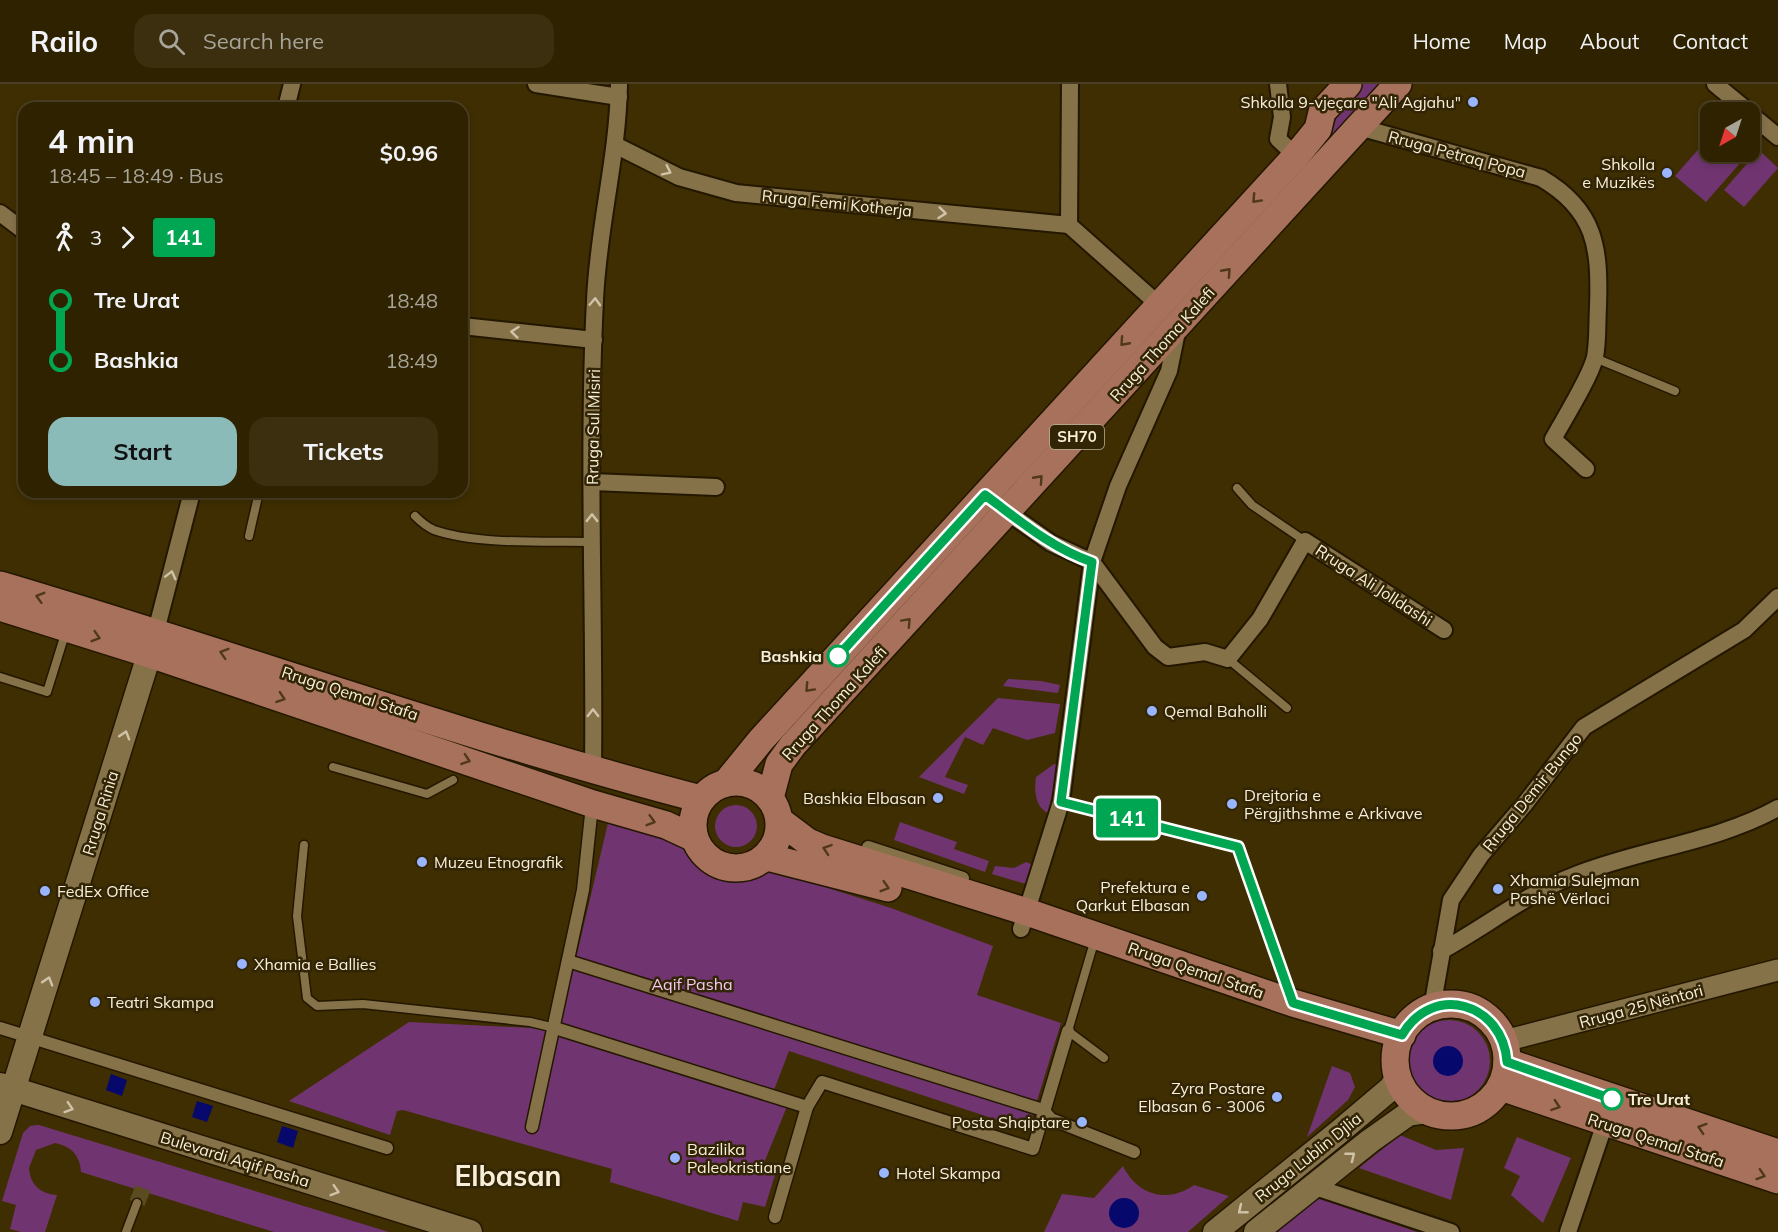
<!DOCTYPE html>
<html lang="en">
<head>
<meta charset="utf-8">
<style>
  :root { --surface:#2f2201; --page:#3b2f10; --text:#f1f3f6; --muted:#a7a499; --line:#4a3f23; --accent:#8bbbb9 }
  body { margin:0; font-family:Mulish,sans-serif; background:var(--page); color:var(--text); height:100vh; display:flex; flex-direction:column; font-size:22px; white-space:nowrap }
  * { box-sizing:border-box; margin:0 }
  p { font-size:20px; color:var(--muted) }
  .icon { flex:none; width:33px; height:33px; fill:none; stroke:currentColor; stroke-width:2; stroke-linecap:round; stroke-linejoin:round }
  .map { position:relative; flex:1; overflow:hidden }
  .panel { position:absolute; left:18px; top:18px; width:450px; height:396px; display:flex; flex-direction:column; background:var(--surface); border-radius:18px; box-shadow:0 3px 9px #0003,0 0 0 2px var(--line) }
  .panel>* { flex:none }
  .badge { padding:0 12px; border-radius:4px; font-size:21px; line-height:39px }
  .needle { width:39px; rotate:219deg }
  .fabs { position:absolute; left:1700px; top:18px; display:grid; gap:12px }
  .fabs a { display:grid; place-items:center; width:60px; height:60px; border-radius:12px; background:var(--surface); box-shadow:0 3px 9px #0003,0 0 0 2px var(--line); font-size:30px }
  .map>.badge { position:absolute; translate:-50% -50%; box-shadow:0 0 0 3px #fff }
  .legs { display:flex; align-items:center; gap:9px; height:66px; padding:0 30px; font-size:20px }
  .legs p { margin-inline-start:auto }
  .summary { display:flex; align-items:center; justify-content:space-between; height:102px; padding:0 30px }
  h1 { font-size:33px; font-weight:700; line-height:45px }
  .action { display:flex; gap:12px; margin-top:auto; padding:12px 30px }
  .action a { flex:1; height:69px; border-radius:18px; background:var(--accent); color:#111; font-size:24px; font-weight:700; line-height:69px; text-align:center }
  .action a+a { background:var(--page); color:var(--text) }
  ul { padding:0 30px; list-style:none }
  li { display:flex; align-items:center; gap:21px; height:60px; font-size:22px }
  li i { display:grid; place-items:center; width:9px; height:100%; margin:0 8px; background:currentColor }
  li i::after { content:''; width:15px; height:15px; margin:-8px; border:4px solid; border-radius:50%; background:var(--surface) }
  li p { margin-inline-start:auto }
  li:first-child i { background:linear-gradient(#0000 50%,currentColor 0) }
  li:last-child i { background:linear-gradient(currentColor 50%,#0000 0) }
  header { display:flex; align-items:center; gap:36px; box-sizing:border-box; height:84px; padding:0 30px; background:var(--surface); border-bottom:2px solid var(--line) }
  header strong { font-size:28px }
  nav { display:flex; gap:33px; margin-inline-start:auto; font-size:21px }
  .search { width:420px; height:54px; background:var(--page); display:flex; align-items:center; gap:15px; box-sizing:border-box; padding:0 21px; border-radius:18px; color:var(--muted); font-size:22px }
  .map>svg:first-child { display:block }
</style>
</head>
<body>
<header>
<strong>Railo</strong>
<div class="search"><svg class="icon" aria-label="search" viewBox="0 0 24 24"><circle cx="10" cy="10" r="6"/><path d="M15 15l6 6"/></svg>Search here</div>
<nav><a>Home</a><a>Map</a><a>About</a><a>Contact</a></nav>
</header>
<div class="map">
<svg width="1778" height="1148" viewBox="0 0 1778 1148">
  <rect width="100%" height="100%" fill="#3f2e01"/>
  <!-- green -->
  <g fill="#703571">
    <path d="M 1362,0 L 1386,0 L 1326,66 L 1339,25 Z"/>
    <path d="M 1710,52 L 1710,68 L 1749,68 L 1749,55 L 1756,61 L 1706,118 L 1675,92 Z"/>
    <path d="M 1759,66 L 1778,84 L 1744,123 L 1724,106 Z"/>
    <path d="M 1008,595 L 1041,597 L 1060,601 L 1058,609 L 1003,602 Z"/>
    <path d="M 998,614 L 1060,620 L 1055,649 L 1027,656 L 993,644 L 983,661 L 965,653 L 945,693 L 968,701 L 964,710 L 919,693 Z"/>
    <path d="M 1054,680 L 1058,681 L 1048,729 C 1035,723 1034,706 1036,693 Z"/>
    <circle cx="736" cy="742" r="21"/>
    <path d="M 900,738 L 957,758 L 954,765 L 989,777 L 985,788 L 894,756 Z"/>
    <path d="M 608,739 L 688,762 L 705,780 L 738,790 L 762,783 L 891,824 L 993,862 L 977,911 L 1061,939 L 1028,1046 L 789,967 L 771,1014 L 788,1020 L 764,1079 L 775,1091 L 765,1123 L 743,1118 L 738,1137 L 610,1098 L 612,1085 L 403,1026 L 397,1027 L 390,1051 L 289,1017 L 409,938 L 532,944 L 558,950 Z"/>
    <path d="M 1026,778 L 1033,781 L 1026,800 L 992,790 L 995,782 L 1014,784 Z"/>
    <circle cx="1449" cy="977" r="41"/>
    <path d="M 1332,982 L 1350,989 L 1355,1003 L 1348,1016 L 1307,1053 Z"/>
    <path d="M 37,1041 L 39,1041 L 389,1148 L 274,1148 L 81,1088 C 80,1071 71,1062 55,1059 L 36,1066 L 29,1084 C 30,1101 41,1110 57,1111 L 45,1148 L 21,1148 L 10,1145 L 16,1121 L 2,1117 L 23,1049 L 30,1042 Z"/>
    <path d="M 1400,1051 L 1436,1066 L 1464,1064 L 1451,1116 L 1359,1084 Z"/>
    <path d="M 1517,1053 L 1571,1074 L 1543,1139 L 1511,1111 L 1520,1092 L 1504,1084 Z"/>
    <path d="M 1123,1082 C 1137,1111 1167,1120 1194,1101 L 1229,1112 L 1188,1148 L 1044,1148 L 1062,1110 L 1094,1114 Z"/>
    <path d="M 1318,1114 L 1417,1148 L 1276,1148 Z"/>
  </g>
  <!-- water -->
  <g fill="#07086c">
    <circle cx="1448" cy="977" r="15"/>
    <path d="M 111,990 L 127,996 L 122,1012 L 106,1006 Z"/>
    <path d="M 197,1017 L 213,1022 L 207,1038 L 192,1033 Z"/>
    <path d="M 282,1042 L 298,1047 L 293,1064 L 277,1058 Z"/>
    <circle cx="1124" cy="1129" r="15"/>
  </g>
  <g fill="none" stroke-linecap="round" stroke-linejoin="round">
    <!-- minor-tunnel -->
    <path stroke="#5b4b21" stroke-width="16" stroke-dasharray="16 8" stroke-linecap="butt" d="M 137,1119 L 143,1104"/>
    <!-- service casing -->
    <g stroke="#231700" stroke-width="11">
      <g id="service">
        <path d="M 1595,274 L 1675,307"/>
        <path d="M 1237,404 L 1252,421 L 1305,457"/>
        <path d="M 415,432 C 420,437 427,443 434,446 C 478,461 544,457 592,458"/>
        <path d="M 249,452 L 259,408"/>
        <path d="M 1228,575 L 1287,624"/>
        <path d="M 0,593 L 47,608 L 66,547"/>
        <path d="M 333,683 L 427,710 L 453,696"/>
        <path d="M 1061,718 L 1238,763 L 1291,913"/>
        <path d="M 304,761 L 297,832 L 307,914 L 317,922 L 363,920 L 530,938 L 555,944"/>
        <path d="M 1095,855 L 1068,947 L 1104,974"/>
        <path d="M 126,1148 L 137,1119"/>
      </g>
    </g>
    <!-- pedestrian casing -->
    <g stroke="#231700" stroke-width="15">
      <g id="pedestrian">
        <path d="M 868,763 L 963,794"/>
        <path d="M 568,877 L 1043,1026 L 1051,1035 L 1134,1068"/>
        <path d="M 0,944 L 387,1064"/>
        <path d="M 555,944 L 807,1023"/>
        <path d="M 532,1043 L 583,806 L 591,731"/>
        <path d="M 775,1133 L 807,1023 L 822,998 L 1033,1065 L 1068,947"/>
      </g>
    </g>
    <!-- minor casing -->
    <g stroke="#231700" stroke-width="20">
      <g id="minor">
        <path d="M 536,0 L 619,13"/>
        <path d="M 1070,0 L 1069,141 L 1158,220"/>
        <path d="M 1278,0 L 1282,33 L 1278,55 L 1296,72"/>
        <path d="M 1715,0 L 1749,28"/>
        <path d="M 286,24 L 292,0"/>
        <path d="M 1749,29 L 1778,53"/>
        <path d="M 1359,43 L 1541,94 C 1596,126 1600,164 1598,223 C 1597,239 1598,257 1595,273 C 1591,292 1564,335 1553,355 L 1586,385"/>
        <path d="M 615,61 L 679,93 L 736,109 L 1069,141"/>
        <path d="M 0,129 L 24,147"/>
        <path d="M 462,242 L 594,256"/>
        <path d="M 592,398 L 716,403"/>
        <path d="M 1000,423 L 1051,459 L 1092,478"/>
        <path d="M 1092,478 L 1155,563 L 1168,573 L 1205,568 L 1228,575 L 1260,535 L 1305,457 L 1444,546"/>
        <path d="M 156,547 L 192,408"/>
        <path d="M 593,687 C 595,530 587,373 595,216 C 598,143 618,73 619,0"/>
        <path d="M 1021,845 L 1061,718 L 1092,478 L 1118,402 L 1169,287 L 1178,243"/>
        <path d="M 1441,867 C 1485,843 1526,810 1573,792 C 1639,765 1715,759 1778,724"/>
        <path d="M 1432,924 L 1451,816 L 1481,771 L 1524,721 L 1584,643 L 1744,546 L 1778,513"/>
        <path d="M 1312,1102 L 1451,1148"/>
        <path d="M 1568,1148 L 1605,1039"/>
      </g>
    </g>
    <!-- tertiary casing -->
    <g stroke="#231700" stroke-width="24">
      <path id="tertiary" d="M 1504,957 L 1778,886"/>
    </g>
    <!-- secondary casing -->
    <g stroke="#231700" stroke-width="27">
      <g id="secondary">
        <path d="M 0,1001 L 470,1148"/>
        <path d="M 0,1048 L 155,552"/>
        <path d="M 1215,1148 L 1339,1048 L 1390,1005 L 1398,994"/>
        <path d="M 1256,1148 L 1370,1057 L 1408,1030 L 1428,1027"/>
      </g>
    </g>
    <!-- primary casing -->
    <g stroke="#231700" stroke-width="30">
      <g id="primary">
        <path d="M 0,501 C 234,570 465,654 701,715"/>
        <path d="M 0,523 L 156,572 L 593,720 L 666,741 L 694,754"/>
        <circle cx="736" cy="741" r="43"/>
        <path d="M 726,699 L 761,656 L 1296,72 L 1318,45 L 1322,28 L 1348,0"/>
        <path d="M 770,714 L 779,680 L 793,661 L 1398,0"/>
        <path d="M 780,737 L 808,758 L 822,764 L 1027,828 L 1293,919 L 1402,951"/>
        <path d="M 767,773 L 888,804"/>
        <circle cx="1451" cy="976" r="56"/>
        <path d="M 1507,978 L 1778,1069"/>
        <path d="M 1501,1003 L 1778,1096"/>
      </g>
    </g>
    <!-- service -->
    <use href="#service" stroke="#857249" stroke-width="8"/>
    <!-- pedestrian -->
    <use href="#pedestrian" stroke="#857249" stroke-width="12"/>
    <!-- minor -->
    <use href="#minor" stroke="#857249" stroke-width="16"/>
    <!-- tertiary -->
    <use href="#tertiary" stroke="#857249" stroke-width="21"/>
    <!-- secondary -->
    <use href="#secondary" stroke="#857249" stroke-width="24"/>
    <!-- primary -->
    <use href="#primary" stroke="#a7715c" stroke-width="27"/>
  </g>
  <!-- one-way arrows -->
  <defs><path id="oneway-chevron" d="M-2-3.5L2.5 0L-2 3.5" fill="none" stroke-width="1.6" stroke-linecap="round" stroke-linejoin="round" transform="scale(1.5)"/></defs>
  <g stroke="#d0c3a7">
    <use href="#oneway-chevron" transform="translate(667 87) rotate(26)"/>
    <use href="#oneway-chevron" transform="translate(942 129) rotate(6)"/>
    <use href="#oneway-chevron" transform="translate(595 218) rotate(-87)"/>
    <use href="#oneway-chevron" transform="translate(515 248) rotate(-174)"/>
    <use href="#oneway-chevron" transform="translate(592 434) rotate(-90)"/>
    <use href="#oneway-chevron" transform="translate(171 491) rotate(-76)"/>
    <use href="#oneway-chevron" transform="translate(593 629) rotate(-90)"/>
    <use href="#oneway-chevron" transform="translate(125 651) rotate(-73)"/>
    <use href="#oneway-chevron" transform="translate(48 897) rotate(-73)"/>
    <use href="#oneway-chevron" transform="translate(69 1024) rotate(18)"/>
    <use href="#oneway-chevron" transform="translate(1351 1072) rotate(-38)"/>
    <use href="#oneway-chevron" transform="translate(335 1107) rotate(17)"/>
    <use href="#oneway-chevron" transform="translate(1242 1126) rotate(141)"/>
  </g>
  <g stroke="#4f381b">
    <use href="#oneway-chevron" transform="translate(1256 115) rotate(133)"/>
    <use href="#oneway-chevron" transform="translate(1227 188) rotate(-48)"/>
    <use href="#oneway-chevron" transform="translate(1124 258) rotate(132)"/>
    <use href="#oneway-chevron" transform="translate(1039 395) rotate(-48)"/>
    <use href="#oneway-chevron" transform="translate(40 513) rotate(-164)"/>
    <use href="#oneway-chevron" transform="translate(907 538) rotate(-47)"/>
    <use href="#oneway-chevron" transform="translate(96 553) rotate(17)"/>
    <use href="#oneway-chevron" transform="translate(224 569) rotate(-162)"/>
    <use href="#oneway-chevron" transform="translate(809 604) rotate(133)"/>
    <use href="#oneway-chevron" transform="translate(281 614) rotate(19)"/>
    <use href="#oneway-chevron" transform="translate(466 676) rotate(19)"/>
    <use href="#oneway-chevron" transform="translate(651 737) rotate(16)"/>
    <use href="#oneway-chevron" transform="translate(827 765) rotate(-161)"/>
    <use href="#oneway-chevron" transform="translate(885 803) rotate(17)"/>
    <use href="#oneway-chevron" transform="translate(1556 1022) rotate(19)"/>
    <use href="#oneway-chevron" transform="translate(1702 1044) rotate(-162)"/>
    <use href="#oneway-chevron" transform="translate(1761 1091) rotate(18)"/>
  </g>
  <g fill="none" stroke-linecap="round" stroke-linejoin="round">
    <!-- line-1 casing -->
    <g stroke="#fff" stroke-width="14">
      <path id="line-1" d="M 838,572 L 985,411 C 1019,436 1051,464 1092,478 L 1061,718 L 1238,763 L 1293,919 L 1402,951 C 1433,898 1503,919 1507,978 L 1612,1015"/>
    </g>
    <!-- line-1 -->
    <use href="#line-1" stroke="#00a651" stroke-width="9"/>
  </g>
  <!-- markers -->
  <g fill="#98b5fd" stroke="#322505" stroke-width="2">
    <circle cx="1473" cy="18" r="6"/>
    <circle cx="1667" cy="89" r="6"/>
    <circle cx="1152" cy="627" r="6"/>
    <circle cx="938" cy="714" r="6"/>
    <circle cx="1232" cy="720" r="6"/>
    <circle cx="422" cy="778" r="6"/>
    <circle cx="1498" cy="805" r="6"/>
    <circle cx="45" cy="807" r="6"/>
    <circle cx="1202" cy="812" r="6"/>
    <circle cx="242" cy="880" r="6"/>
    <circle cx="95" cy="918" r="6"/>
    <circle cx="1277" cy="1013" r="6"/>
    <circle cx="1082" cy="1038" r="6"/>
    <circle cx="675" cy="1074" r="6"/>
    <circle cx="884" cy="1089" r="6"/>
  </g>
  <g fill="#fff" stroke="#00a651" stroke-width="3">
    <circle cx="838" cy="572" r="10"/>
    <circle cx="1612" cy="1015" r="10"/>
  </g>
  <g text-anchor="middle" stroke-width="5" stroke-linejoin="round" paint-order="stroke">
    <!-- shield labels -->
    <rect fill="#322505" stroke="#bdb299" stroke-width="1.5" x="1050" y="341" width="54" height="24" rx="4.5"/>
    <g font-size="15" font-weight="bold" fill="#f9efd9">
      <text x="1077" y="358">SH70</text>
    </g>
    <!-- poi labels -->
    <g font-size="16" fill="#f9efd9" stroke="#322505" text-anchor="start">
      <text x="1461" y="24" text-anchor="end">Shkolla 9-vjeçare "Ali Agjahu"</text>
      <text x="1655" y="86" text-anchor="end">Shkolla<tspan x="1655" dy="18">e Muzikës</tspan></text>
      <text x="1164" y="633">Qemal Baholli</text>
      <text x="1244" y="717">Drejtoria e<tspan x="1244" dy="18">Përgjithshme e Arkivave</tspan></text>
      <text x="926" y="720" text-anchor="end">Bashkia Elbasan</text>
      <text x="434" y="784">Muzeu Etnografik</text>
      <text x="1510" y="802">Xhamia Sulejman<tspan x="1510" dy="18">Pashë Vërlaci</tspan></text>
      <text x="1190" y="809" text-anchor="end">Prefektura e<tspan x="1190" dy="18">Qarkut Elbasan</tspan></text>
      <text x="57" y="813">FedEx Office</text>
      <text x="254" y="886">Xhamia e Ballies</text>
      <text x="107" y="924">Teatri Skampa</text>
      <text x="1265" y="1010" text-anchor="end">Zyra Postare<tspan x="1265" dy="18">Elbasan 6 - 3006</tspan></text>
      <text x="1070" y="1044" text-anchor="end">Posta Shqiptare</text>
      <text x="687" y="1071">Bazilika<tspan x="687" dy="18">Paleokristiane</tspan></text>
      <text x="896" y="1095">Hotel Skampa</text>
    </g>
    <!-- street labels -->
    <g font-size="16" fill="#f9efd9" stroke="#322505">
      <text transform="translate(1457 70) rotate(15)" y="6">Rruga Petraq Popa</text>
      <text transform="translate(837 119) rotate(6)" y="6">Rruga Femi Kotherja</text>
      <text transform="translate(1162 260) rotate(-48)" y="6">Rruga Thoma Kalefi</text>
      <text transform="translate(593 343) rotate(-89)" y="6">Rruga Sul Misiri</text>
      <text transform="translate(1374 501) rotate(33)" y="6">Rruga Ali Jolldashi</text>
      <text transform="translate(350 609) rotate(18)" y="6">Rruga Qemal Stafa</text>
      <text transform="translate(834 619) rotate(-48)" y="6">Rruga Thoma Kalefi</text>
      <text transform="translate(1532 708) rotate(-51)" y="6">Rruga Demir Bungo</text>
      <text transform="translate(100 729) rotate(-73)" y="6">Rruga Rinia</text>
      <text transform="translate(1196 886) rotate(19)" y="6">Rruga Qemal Stafa</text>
      <text transform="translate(1641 922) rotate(-15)" y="6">Rruga 25 Nëntori</text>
      <text transform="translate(1656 1056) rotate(18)" y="6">Rruga Qemal Stafa</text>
      <text transform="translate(1308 1073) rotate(-39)" y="6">Rruga Lublin Djlia</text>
      <text transform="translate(235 1075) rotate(17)" y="6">Bulevardi Aqif Pasha</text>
    </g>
    <!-- stop labels -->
    <g font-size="16" font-weight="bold" fill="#f9efd9" stroke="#322505" text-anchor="end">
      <text x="822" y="578">Bashkia</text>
      <text x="1628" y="1021" text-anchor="start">Tre Urat</text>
    </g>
    <!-- park labels -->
    <g font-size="16" fill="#f4c8f3" stroke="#322505">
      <text x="692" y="906">Aqif Pasha</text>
    </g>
    <!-- town labels -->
    <g font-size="28" font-weight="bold" fill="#f9efd9" stroke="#322505">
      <text x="508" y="1102">Elbasan</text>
    </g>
  </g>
</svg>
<div class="fabs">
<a><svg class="needle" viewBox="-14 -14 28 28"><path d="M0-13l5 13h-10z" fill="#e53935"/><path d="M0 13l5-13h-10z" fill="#a7a499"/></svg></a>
</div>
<b class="badge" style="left:1127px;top:734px;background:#00a651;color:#fff">141</b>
<section class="panel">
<div class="summary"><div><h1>4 min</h1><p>18:45 – 18:49 · Bus</p></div><b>$0.96</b></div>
<div class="legs"><svg class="icon" aria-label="walk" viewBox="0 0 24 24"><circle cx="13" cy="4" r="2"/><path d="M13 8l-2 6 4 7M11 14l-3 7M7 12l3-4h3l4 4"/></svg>3<svg class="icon" aria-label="forward" viewBox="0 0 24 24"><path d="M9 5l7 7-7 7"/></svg><b class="badge" style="background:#00a651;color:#fff">141</b></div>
<ul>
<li><i style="color:#00a651"></i><b>Tre Urat</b><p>18:48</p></li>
<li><i style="color:#00a651"></i><b>Bashkia</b><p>18:49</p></li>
</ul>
<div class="action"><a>Start</a><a>Tickets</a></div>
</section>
</div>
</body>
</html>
